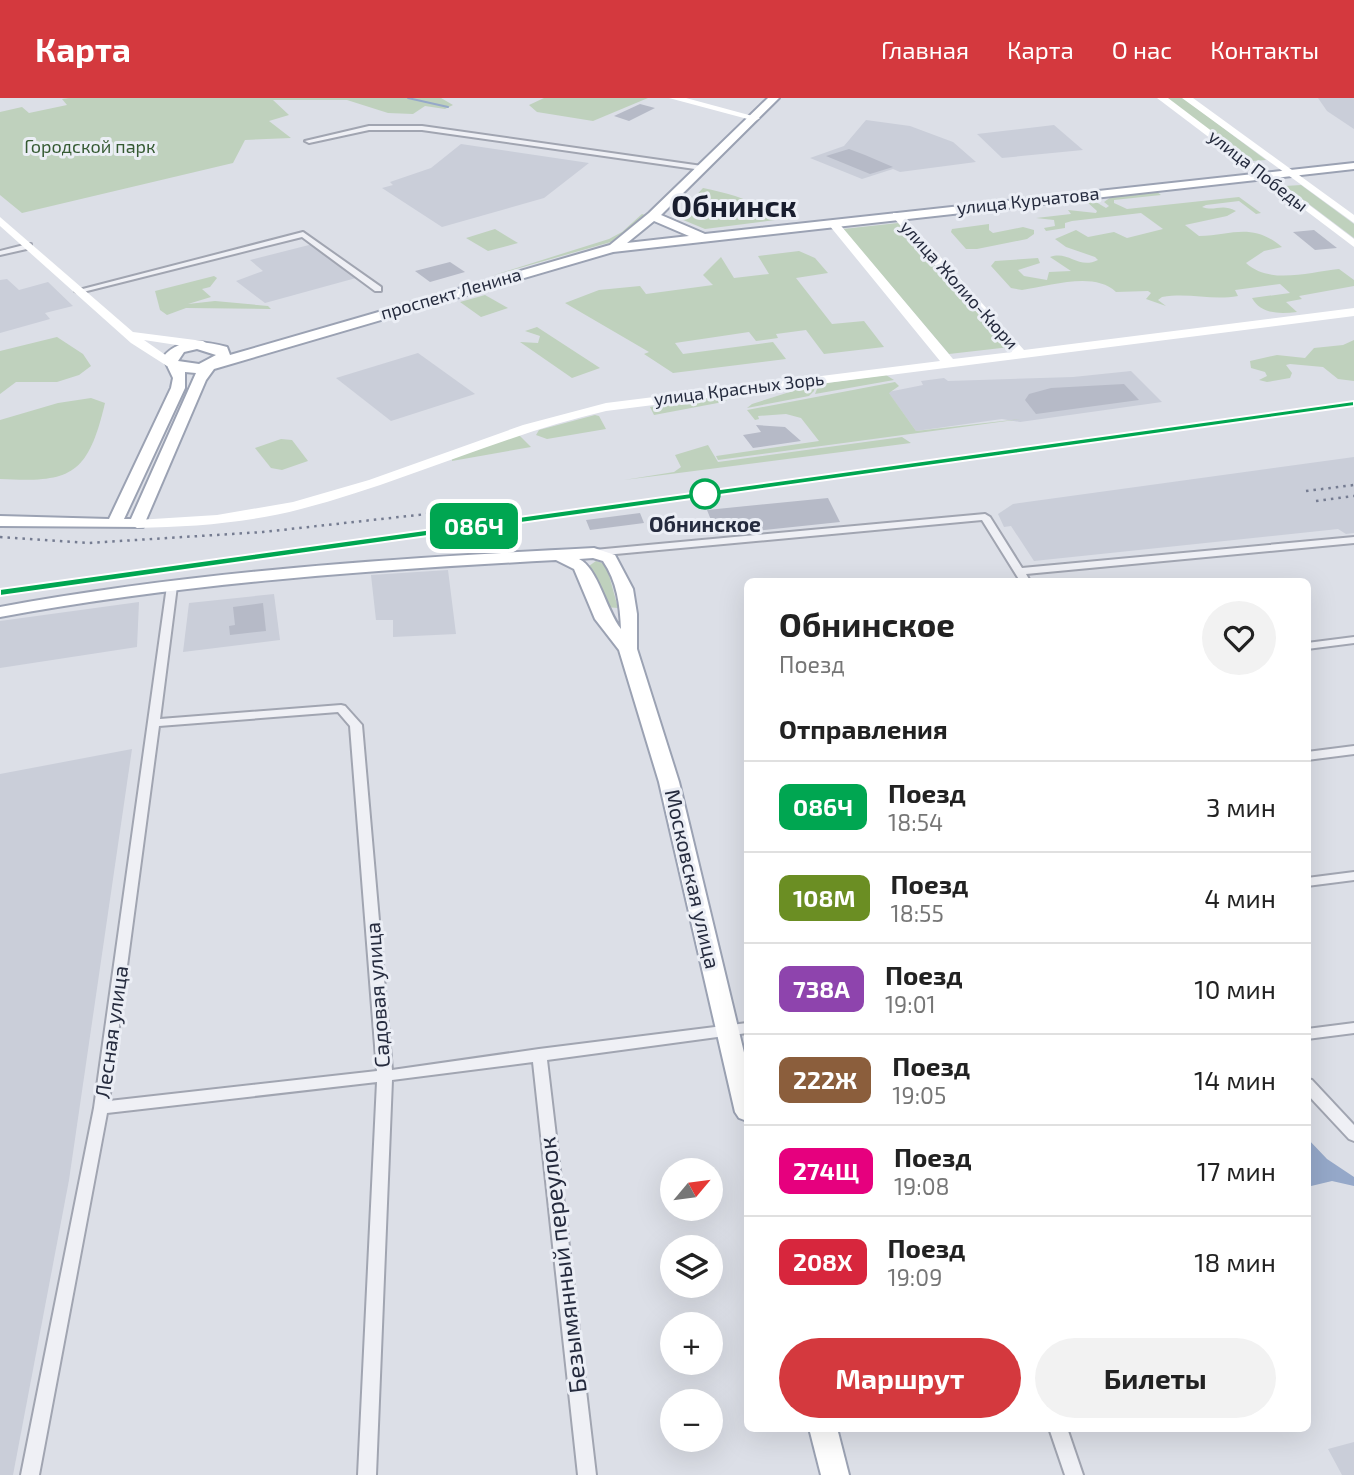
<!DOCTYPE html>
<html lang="ru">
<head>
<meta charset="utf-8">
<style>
  :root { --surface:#fff; --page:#f2f2f2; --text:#222; --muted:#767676; --line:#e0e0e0; --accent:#d4393e }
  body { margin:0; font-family:"Exo 2",sans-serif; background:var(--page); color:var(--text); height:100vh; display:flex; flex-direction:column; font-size:26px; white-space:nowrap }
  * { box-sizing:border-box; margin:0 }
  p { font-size:23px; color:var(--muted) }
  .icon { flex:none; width:38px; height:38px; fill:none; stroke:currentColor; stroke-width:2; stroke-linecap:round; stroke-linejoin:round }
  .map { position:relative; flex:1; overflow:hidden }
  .sheet { position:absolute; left:744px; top:480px; width:567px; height:854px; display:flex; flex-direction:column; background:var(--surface); border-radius:10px; box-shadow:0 7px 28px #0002 }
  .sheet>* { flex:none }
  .badge { padding:0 14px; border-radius:10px; font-size:24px; line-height:46px }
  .needle { width:46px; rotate:61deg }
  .tools { position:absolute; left:660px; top:1060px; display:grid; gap:14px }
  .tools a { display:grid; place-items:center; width:63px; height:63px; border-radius:50%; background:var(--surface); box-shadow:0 7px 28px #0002; font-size:35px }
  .map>.badge { position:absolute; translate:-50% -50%; box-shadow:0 0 0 4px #fff }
  h2 { padding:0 35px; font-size:26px; line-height:63px }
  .round { display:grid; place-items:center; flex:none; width:74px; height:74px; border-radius:37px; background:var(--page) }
  .overview { display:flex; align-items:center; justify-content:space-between; height:119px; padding:0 35px }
  h1 { font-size:33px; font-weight:700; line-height:52px }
  .cta { display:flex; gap:14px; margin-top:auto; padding:14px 35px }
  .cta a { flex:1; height:80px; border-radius:42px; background:var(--accent); color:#fff; font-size:28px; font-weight:700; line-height:80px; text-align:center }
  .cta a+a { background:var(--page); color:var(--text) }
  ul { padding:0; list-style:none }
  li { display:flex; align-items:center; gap:21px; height:91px; padding:0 35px; border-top:2px solid var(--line) }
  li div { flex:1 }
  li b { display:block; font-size:26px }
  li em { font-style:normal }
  li .badge { min-width:77px; font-weight:700; text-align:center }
  header { display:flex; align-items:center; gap:42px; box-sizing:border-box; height:98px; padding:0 35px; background:var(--accent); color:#fff }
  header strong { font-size:33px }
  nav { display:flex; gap:38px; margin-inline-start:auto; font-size:24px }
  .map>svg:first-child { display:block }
</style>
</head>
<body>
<header>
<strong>Карта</strong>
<nav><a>Главная</a><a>Карта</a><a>О нас</a><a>Контакты</a></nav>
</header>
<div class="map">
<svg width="1354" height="1377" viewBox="0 0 1354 1377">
  <rect width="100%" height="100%" fill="#dcdfe7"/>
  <!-- built -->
  <g fill="#caced9">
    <path d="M 1318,0 L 1354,0 L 1354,31 L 1327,13 Z"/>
    <path d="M 866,22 L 910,28 L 953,44 L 976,64 L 900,74 L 893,71 L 862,81 L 810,60 L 844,48 Z"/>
    <path d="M 1054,27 L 1083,52 L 1002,60 L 977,36 Z"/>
    <path d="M 461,46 L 589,65 L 544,100 L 442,129 L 382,90 L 393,87 L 390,84 L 431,70 Z"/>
    <path d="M 313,146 L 356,180 L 265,205 L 236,183 L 263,173 L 250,162 Z"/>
    <path d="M 7,181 L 19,192 L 48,184 L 73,208 L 45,215 L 50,221 L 0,235 L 0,182 Z"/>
    <path d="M 418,255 L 475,296 L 391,323 L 336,280 Z"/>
    <path d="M 1131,273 L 1162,304 L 1020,324 L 1002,321 L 916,333 L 888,294 L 923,287 L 921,283 L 944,280 L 948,283 L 1073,279 Z"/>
    <path d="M 1354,359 L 1354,435 L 1346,436 L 1338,431 L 1034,463 L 1011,428 L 1004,429 L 998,416 L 1013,406 Z"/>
    <path d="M 448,472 L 456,536 L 393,539 L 393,522 L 376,522 L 371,477 Z"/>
    <path d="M 274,496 L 280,542 L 183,554 L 189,505 Z"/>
    <path d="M 139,504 L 137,549 L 0,570 L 0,523 Z"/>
    <path d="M 132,651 L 69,1082 L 13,1377 L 0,1377 L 0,676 Z"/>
    <path d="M 1354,1344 L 1354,1377 L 1342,1377 L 1328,1351 Z"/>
  </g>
  <!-- green -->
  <g fill="#bfd1bd">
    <path d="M 69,0 L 441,0 L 453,7 L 445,11 L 425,8 L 413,16 L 388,15 L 347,2 L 273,2 L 289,17 L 269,23 L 291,40 L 245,42 L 233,65 L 22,115 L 0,97 L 0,14 L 22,9 L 29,15 L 67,7 L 62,1 Z"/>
    <path d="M 544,0 L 648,0 L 593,23 L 537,14 L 529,7 Z"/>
    <path d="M 1166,0 L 1183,0 L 1266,62 L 1252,63 Z"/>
    <path d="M 1301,87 L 1354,126 L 1354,140 L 1285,88 Z"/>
    <path d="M 703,90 C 730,96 755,101 775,122 L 705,131 L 676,119 Z"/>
    <path d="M 1157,94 L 1161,97 L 1114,102 L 1114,105 L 1127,111 L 1239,99 L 1261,115 L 1256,116 L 1239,103 L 1206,107 L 1202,109 C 1215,114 1221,105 1236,113 L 1227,118 L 1185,127 L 1199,138 C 1233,137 1252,124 1282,149 L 1264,153 L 1246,165 C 1270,187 1309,174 1339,171 L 1354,182 L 1354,188 L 1299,198 L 1302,201 L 1286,204 L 1297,214 C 1278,216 1261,216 1252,200 L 1290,195 L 1280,186 L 1235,192 L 1238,198 C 1211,203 1190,194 1162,199 L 1158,202 L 1166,208 L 1146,201 L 1151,195 L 1148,193 L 1116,194 C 1094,173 1051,188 1022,192 L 1011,190 L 991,168 L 995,163 L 1038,160 L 1040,165 L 1018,172 L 1024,178 L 1047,182 L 1049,174 L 1071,173 L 1050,159 C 1069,152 1078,172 1098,162 L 1095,159 L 1066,149 L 1055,141 L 1076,132 L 1088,139 L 1114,134 L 1127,140 L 1163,131 L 1141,115 L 1072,123 L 1065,125 L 1065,130 L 1046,133 L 1044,130 L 1055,128 L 1054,122 L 1036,120 L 1071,116 L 1068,112 L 1096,115 L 1097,113 L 1087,104 L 1096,104 L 1106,110 L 1109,108 L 1104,104 L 1111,99 Z"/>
    <path d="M 642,116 L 645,117 L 611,144 L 491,178 L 609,141 L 622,134 Z"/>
    <path d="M 898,125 L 1010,249 L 949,256 L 843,131 Z"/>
    <path d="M 989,126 L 989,132 L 993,135 L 1023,129 L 1034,132 L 1034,136 L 1027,141 L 977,151 L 966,151 L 951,134 L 952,131 Z"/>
    <path d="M 495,131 L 518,145 L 488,153 L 466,140 Z"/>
    <path d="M 799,153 L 815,160 L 828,175 L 796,180 L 832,226 L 864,223 L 884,249 L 824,256 L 806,232 L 776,236 L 778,240 L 756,243 L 749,234 L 675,245 L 683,256 L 773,244 L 786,261 L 673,275 L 644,256 L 649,254 L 565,205 L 599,192 L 640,188 L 646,196 L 713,187 L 703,177 L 721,159 L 734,180 L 769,176 L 758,158 Z"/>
    <path d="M 214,178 L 217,180 L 210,189 L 202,191 L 211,199 L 188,206 L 215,203 L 268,208 L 271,211 L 186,210 L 167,217 L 160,212 L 155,193 Z"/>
    <path d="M 485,197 L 508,210 L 481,219 L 460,204 Z"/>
    <path d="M 537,229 L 600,270 L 572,280 L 520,244 L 538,245 L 540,238 L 525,233 Z"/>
    <path d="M 57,239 L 83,256 L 91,268 L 79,277 L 57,284 L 16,284 L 0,296 L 0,253 Z"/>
    <path d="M 1354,242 L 1354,283 L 1338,281 L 1323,269 L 1290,266 L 1286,267 L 1292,275 L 1290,280 L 1267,284 L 1259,282 L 1267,278 L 1265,274 L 1251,270 L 1250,263 L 1277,257 L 1305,260 L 1314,250 L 1343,247 Z"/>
    <path d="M 886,277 L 894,282 L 815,296 L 819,286 Z"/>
    <path d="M 895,284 L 899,288 L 889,295 L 916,333 L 1021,321 L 718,362 L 716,358 L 819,343 L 801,320 L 786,316 L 758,318 L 759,321 L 755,322 L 747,312 Z"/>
    <path d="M 815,286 L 814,293 L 809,298 L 747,310 L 752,306 Z"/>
    <path d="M 724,297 L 727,302 L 723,304 L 654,317 L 650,309 Z"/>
    <path d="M 91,300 L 105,305 C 88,377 71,385 0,381 L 0,322 L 58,305 Z"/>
    <path d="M 595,317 L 599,318 L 606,331 L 547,341 L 536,337 L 539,332 Z"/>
    <path d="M 519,337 L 531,349 L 452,363 L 452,360 Z"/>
    <path d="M 902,339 L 911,345 L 624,382 L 674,374 L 681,369 L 675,357 L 708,347 L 718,364 Z"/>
    <path d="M 281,341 L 292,342 L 308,363 L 282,372 L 271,370 L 255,350 Z"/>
    <path d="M 596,463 L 606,466 L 618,510 L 606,509 L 589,468 Z"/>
  </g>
  <!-- water -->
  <path fill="#95a8c9" d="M 1307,1040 L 1327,1061 L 1354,1079 L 1354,1088 L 1332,1083 L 1307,1089 Z"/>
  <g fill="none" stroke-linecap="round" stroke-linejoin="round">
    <!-- stream -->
    <path stroke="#95a8c9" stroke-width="2" d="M 408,0 L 448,9"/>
  </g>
  <!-- building -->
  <g fill="#b6bac7">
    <path d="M 640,6 L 655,10 L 629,23 L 614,18 Z"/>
    <path d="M 849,51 L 865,57 L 893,69 L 870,76 L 826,58 Z"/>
    <path d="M 1314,132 L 1337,150 L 1315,152 L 1293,134 Z"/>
    <path d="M 450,164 L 465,174 L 430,184 L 415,173 Z"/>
    <path d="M 1124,286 L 1139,302 L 1036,316 L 1025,302 L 1029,296 L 1051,290 Z"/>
    <path d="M 756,327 L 785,329 L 801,343 L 753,350 L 743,337 L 761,334 Z"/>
    <path d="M 828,400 L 840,424 L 717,437 L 707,412 Z"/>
    <path d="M 640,415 L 644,425 L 590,432 L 586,422 Z"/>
    <path d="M 263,505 L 266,533 L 230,537 L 229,528 L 235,527 L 233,509 Z"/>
  </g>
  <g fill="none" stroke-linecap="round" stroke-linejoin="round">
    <!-- street casing -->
    <g stroke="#a1a5b1" stroke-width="4">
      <g id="street">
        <path d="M 369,28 L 422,28 L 702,68 L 706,70 L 702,72 L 422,32 L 369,32 L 309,45 L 305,43 Z"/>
        <path d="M 303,134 L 381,189 L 381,193 L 375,193 L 302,139 L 79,195 L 75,193 Z"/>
        <path d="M 28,146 L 31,146 L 31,150 L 0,157 L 0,153 Z"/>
        <path d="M 985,416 L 990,419 L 1022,470 L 1354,439 L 1354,445 L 1026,476 L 1030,483 L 1020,483 L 982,422 L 594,458 L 589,455 L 594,452 Z"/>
        <path d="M 172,485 L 177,488 L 160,621 L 341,607 L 345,608 L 362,627 L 392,972 L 539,951 L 747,925 L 747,935 L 547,962 L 596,1377 L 578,1377 L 533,964 L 392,982 L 376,1377 L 358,1377 L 377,984 L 107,1015 L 39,1377 L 21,1377 L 94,1010 L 167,488 ZM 338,614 L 350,628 L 377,973 L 109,1003 L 159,628 Z"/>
        <path d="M 1354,539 L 1354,545 L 1307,551 L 1307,545 Z"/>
        <path d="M 1354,648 L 1354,656 L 1307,662 L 1307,654 Z"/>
        <path d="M 1354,774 L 1354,782 L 1307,788 L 1307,780 Z"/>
        <path d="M 1354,925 L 1354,935 L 1307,941 L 1307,931 Z"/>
        <path d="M 1307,981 L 1312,982 L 1354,1027 L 1354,1043 L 1349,1041 L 1307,996 Z"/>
        <path d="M 1049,1330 L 1067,1330 L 1083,1377 L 1065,1377 Z"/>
      </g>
    </g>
    <!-- primary casing -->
    <g stroke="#9ba2b3" stroke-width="4">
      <g id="primary">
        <path d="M 768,0 L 779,0 L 661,117 L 705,136 L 1354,65 L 1354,71 L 613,154 L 214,271 L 206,282 L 143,429 L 0,428 L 0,418 L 109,421 L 171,290 L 173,280 L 163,259 C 180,239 204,243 227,249 L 230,257 L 610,147 L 649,115 ZM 654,123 L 689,138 L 627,145 ZM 197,251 L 216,257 L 199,266 L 178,263 L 184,254 ZM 185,274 L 196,275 L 131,421 L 124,421 L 185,290 Z"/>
        <path d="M 594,450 L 615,457 L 633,491 L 637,516 L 637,551 L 679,684 L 747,967 L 747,1023 L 739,1020 L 735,1014 L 659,684 L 619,552 L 595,521 L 574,471 L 556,462 C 369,472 184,485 0,519 L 0,509 C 197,473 395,460 594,450 ZM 593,460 L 603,463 C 617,483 620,507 621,531 C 606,512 598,470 579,461 Z"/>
        <path d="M 809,1330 L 837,1330 L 849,1377 L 821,1377 Z"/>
      </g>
    </g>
    <!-- street -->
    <use href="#street" fill="#eff0f5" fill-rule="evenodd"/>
    <!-- secondary -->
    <g fill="#fff" fill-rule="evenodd">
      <path d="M 669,0 L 686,0 L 760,20 L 755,23 Z"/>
      <path d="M 1157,0 L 1168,0 L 1354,141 L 1354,149 Z"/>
      <path d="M 1182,0 L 1193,0 L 1354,117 L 1354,125 Z"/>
      <path d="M 893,115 L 901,115 L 1024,252 L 1354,210 L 1354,218 L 606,313 C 502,337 405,384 301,411 C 248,425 192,429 137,430 L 130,426 L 137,422 L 217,417 L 293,404 L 369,382 L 523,327 L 606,305 L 940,263 L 829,127 L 829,123 L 837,123 L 953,261 L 1012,254 L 893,119 Z"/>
      <path d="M 0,119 L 133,234 L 203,243 L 209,247 L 203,251 L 144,242 L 177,265 L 167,268 L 131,245 L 0,128 Z"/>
    </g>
    <!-- primary -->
    <use href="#primary" fill="#fff" fill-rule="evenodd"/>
    <!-- rail -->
    <g stroke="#757c91" stroke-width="2.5" stroke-dasharray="2.5 5" stroke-linecap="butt">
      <path d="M 1306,393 L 1354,387"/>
      <path d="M 1316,403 L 1354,398"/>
      <path d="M 0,439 L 88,445 L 263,434 L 454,413"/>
      <path d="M 0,494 L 1354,306"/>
    </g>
  </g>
  <!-- line -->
  <path fill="#00a651" stroke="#fff" stroke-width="2" d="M 1354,303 L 1354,308 L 0,498 L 0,491 Z"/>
  <!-- markers -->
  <circle fill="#fff" stroke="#00a651" stroke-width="3.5" cx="705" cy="396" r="14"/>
  <g text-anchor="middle" stroke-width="6" stroke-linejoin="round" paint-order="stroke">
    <!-- far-park labels -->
    <g font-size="18" fill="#355a32" stroke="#ebeef5">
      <text x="90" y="55">Городской парк</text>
    </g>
    <!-- far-street labels -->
    <g font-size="18" fill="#252b3e" stroke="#ebeef5">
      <text transform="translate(1258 73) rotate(38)" y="6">улица Победы</text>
      <text transform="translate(1028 103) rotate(-6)" y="6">улица Курчатова</text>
      <text transform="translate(959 187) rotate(48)" y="6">улица Жолио-Кюри</text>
      <text transform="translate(451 196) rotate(-16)" y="6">проспект Ленина</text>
      <text transform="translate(739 291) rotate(-7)" y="6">улица Красных Зорь</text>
    </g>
    <!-- stop labels -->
    <g font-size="21" font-weight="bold" fill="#252b3e" stroke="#ebeef5">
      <text x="705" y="434">Обнинское</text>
    </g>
    <!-- street labels -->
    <g font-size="21" fill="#252b3e" stroke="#ebeef5">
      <text transform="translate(692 781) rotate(77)" y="7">Московская улица</text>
      <text transform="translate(378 897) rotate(-94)" y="7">Садовая улица</text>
      <text transform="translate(112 934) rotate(-82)" y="7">Лесная улица</text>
    </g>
    <!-- near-street labels -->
    <g font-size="24" fill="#252b3e" stroke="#ebeef5">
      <text transform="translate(563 1167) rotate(-97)" y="8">Безымянный переулок</text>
    </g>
    <!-- far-town labels -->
    <g font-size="30" font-weight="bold" fill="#181d2e" stroke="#ebeef5">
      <text x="734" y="119">Обнинск</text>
    </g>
  </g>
</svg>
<div class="tools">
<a><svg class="needle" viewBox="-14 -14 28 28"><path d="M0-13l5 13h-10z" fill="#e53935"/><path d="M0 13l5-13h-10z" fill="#767676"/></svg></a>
<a><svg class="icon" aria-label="layers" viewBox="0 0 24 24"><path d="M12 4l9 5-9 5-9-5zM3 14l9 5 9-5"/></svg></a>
<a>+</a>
<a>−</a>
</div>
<b class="badge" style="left:474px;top:428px;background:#00a651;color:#fff">086Ч</b>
<section class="sheet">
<div class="overview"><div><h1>Обнинское</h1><p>Поезд</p></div><a class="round"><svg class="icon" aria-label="heart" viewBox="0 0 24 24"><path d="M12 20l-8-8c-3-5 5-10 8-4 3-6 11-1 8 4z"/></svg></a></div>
<h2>Отправления</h2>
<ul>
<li><span class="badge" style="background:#00a651;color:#fff">086Ч</span><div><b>Поезд</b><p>18:54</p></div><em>3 мин</em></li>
<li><span class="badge" style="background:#6b8e23;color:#fff">108М</span><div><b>Поезд</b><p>18:55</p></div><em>4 мин</em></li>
<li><span class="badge" style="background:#8e44ad;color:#fff">738А</span><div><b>Поезд</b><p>19:01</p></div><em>10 мин</em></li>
<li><span class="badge" style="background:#8b5e3c;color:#fff">222Ж</span><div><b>Поезд</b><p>19:05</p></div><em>14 мин</em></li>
<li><span class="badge" style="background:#e6007e;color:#fff">274Щ</span><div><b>Поезд</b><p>19:08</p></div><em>17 мин</em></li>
<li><span class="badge" style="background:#d7263d;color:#fff">208Х</span><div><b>Поезд</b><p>19:09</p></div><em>18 мин</em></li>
</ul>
<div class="cta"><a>Маршрут</a><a>Билеты</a></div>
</section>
</div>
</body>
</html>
